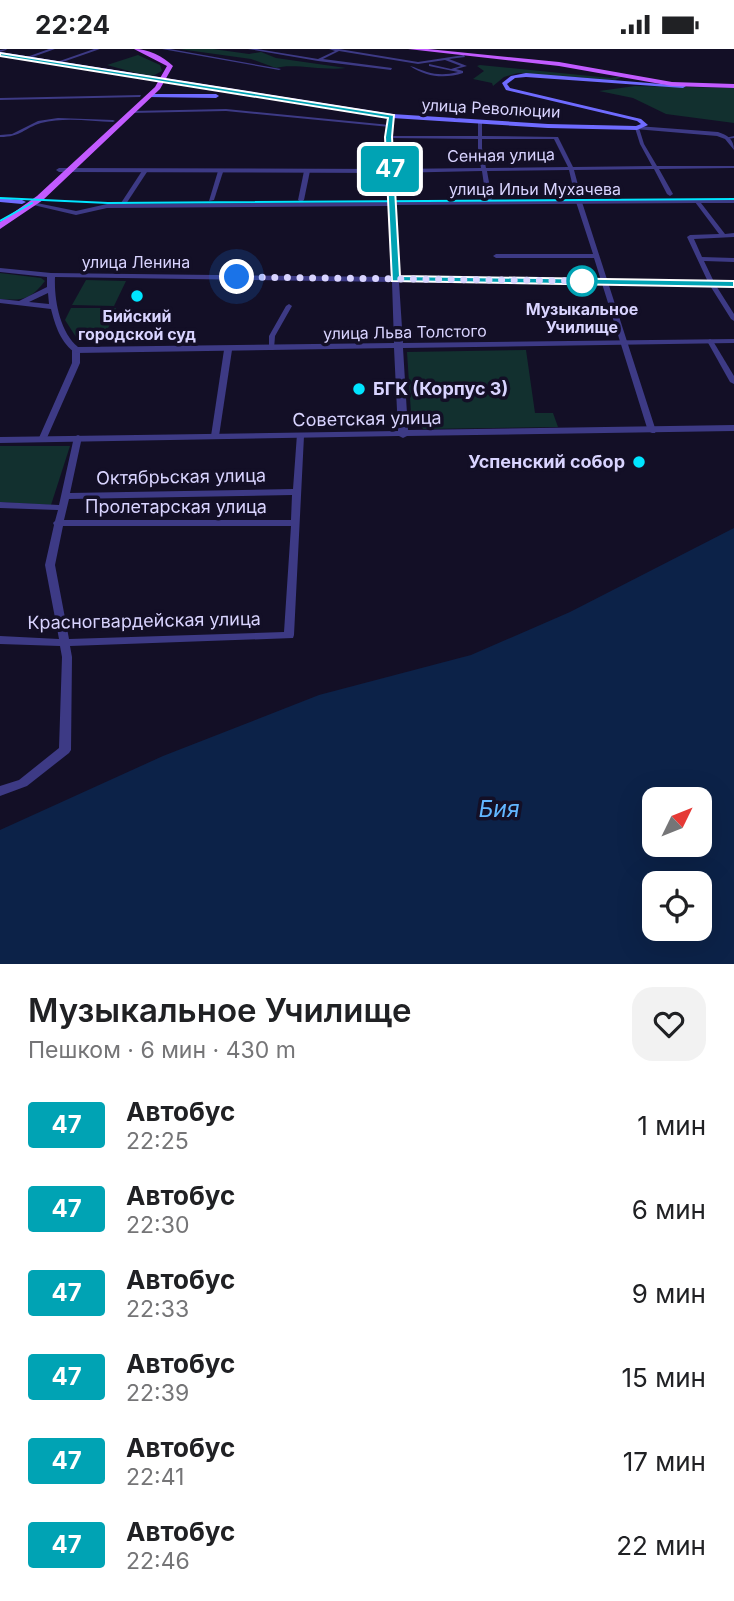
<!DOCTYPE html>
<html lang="ru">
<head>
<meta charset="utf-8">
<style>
  :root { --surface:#fff; --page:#f2f2f2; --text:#202124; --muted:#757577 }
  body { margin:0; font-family:Inter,sans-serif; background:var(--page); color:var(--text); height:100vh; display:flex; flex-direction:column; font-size:26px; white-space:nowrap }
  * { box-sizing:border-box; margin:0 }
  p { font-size:23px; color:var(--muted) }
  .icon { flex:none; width:38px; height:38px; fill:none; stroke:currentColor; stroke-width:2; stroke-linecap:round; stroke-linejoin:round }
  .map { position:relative; height:915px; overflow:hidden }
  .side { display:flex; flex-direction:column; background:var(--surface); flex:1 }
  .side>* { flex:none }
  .badge { padding:0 14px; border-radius:5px; font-size:24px; line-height:46px }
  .needle { width:46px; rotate:47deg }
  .fabs { position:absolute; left:642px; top:738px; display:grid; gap:14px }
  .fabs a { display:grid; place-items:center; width:70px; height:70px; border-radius:14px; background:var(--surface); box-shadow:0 7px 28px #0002; font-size:35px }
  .you { position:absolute; width:35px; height:35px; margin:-18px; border:5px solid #fff; border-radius:50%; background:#1a73e8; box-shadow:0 0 0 10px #1a73e833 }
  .map>.badge { position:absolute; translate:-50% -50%; box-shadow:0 0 0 4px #fff }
  .round { display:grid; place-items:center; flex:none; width:74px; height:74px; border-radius:21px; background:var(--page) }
  .overview { display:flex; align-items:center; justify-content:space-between; height:119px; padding:0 28px }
  h1 { font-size:33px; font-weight:600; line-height:52px }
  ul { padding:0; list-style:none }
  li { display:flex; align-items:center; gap:21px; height:84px; padding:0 28px }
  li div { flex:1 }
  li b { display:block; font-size:26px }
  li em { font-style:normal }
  li .badge { min-width:77px; font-weight:700; text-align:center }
  .status { display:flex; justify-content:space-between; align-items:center; height:49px; padding:0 35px; background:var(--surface); direction:ltr }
  .status svg { height:19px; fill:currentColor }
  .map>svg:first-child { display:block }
</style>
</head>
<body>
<div class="status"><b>22:24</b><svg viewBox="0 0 49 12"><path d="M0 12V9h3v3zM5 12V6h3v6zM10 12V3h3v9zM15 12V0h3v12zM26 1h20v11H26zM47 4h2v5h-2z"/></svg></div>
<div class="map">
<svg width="734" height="915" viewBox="0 0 734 915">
  <rect width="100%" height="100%" fill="#130f26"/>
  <!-- green -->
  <g fill="#12302f">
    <path d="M 179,0 L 213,0 L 249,5 L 261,3 L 276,9 L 346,19 C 324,22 292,14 276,19 L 251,10 Z"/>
    <path d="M 138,6 L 160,16 L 162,22 L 151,28 L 107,16 Z"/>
    <path d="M 480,16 L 610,29 L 624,27 L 615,31 L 518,24 L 504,28 L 493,37 L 492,34 L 473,30 L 484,22 L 477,17 Z"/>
    <path d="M 635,37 L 734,39 L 734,74 L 666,65 L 633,49 L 599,42 Z"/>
    <path d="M 0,224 L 41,229 L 45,232 C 31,250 23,252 0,250 Z"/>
    <path d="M 86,231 L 126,232 L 114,257 L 72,256 Z"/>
    <path d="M 71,259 L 116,259 L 104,290 L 78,291 L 65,271 Z"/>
    <path d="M 526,301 L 535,364 L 553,364 L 558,378 L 423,380 L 411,364 L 407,303 Z"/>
    <path d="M 0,397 L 70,397 L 51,456 L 0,453 Z"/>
  </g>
  <!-- water -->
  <path fill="#0c2248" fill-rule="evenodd" d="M 734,479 L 734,915 L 0,915 L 0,781 L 163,707 L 319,646 L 471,606 L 570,563 ZM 654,751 L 700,751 L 700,796 L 654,796 ZM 654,835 L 700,835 L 700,880 L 654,880 Z"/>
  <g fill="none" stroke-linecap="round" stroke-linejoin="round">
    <!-- minor -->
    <g fill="#3d3a85" fill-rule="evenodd">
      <path d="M 7,0 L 6,1 L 0,3 L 0,1 Z"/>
      <path d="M 49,0 L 55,0 L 27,10 L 24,9 Z"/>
      <path d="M 94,0 L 100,0 L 57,15 L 54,14 Z"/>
      <path d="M 162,0 L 170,0 L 281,20 L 279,21 Z"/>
      <path d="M 248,0 L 257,0 L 318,10 L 335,2 L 329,0 L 339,0 L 418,13 L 464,6 L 465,8 L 449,10 L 467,17 L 456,20 L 463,22 L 463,24 C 445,30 426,28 410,17 C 415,18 420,21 427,23 C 437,26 447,26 458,23 L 429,17 L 429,15 L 451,20 L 461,17 L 445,11 L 418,15 L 339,2 L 323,10 L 392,19 L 391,21 L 318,12 Z"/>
      <path d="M 141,46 L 140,48 L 0,51 L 0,49 Z"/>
      <path d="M 226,60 L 390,76 L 392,77 L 390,78 L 226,62 L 132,64 L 130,63 L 132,62 Z"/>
      <path d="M 58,69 L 113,71 L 115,72 L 113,73 C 90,72 64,68 41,74 C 24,79 21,88 0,88 L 0,86 L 12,85 L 38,72 Z"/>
      <path d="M 480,72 L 482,73 L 482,87 L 558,88 L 573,118 L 652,117 L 640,95 L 635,79 L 637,78 L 639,79 L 644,95 L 657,117 L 734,117 L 734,119 L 659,120 L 673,145 L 670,147 L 667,145 L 654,120 L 574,121 L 581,147 L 578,149 L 575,147 L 569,121 L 487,122 L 492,150 L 489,152 L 486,150 L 482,122 L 390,124 L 387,122 L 390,120 L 481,119 L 478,99 L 478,90 L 388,89 L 386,88 L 388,87 L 478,87 L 478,73 ZM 482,90 L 554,90 L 568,118 L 486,119 L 482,99 Z"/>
      <path d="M 734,87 L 734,89 L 727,90 L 725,89 Z"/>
      <path d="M 307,120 L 310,122 L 304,151 L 301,153 L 298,151 L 304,122 Z"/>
      <path d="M 142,122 L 147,123 L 124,158 L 120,158 L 119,157 Z"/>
      <path d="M 218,122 L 223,123 L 214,151 L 209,152 Z"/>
      <path d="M 734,150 L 734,154 L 701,154 L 725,185 L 734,184 L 734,188 L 694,190 L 702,208 L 734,209 L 734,213 L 704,212 L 715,235 L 734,265 L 734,272 L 731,270 L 709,235 L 687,188 L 690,186 L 719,185 L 695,153 L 695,151 Z"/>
      <path d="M 579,151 L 582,153 L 656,382 L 655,384 L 652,384 L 648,382 L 594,209 L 496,209 L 493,207 L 496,205 L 593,205 L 576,153 Z"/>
      <path d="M 289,255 L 292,257 L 275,287 L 274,300 L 273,301 L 269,301 L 269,287 L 286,257 Z"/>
      <path d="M 710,290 L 713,292 L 734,327 L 734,335 L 730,333 L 707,292 Z"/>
      <path d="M 76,299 L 80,301 L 80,314 L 46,391 L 45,393 L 39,393 L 38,391 L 72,314 L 72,301 Z"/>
      <path d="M 228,299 L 232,301 L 219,387 L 215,389 L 211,387 L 224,301 Z"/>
      <path d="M 297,385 L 300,385 L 304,387 L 294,586 L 293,589 L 70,597 L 72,608 L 71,701 L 69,704 L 27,737 L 0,747 L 0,737 L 19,731 L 59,699 L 62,608 L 60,597 L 0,595 L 0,587 L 59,590 L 45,516 L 54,476 L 53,474 L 55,472 L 58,461 L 0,459 L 0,453 L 59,456 L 74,388 L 78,386 L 82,388 L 70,444 L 293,440 ZM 292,446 L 291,471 L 64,471 L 69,450 ZM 63,477 L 291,477 L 284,583 L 69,590 L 55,516 Z"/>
    </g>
    <!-- tertiary -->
    <g fill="#3d3a85" fill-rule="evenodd">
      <path d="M 392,65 L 395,67 L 391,88 L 394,153 L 697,150 L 700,152 L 697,154 L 395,156 L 399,228 L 734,233 L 734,237 L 399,233 L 403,294 L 734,290 L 734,294 L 403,299 L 408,381 L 734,376 L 734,382 L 407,387 L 403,389 L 399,387 L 0,394 L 0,388 L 398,382 L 394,299 L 76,304 C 61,295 55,276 51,260 L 0,254 L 0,250 L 19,252 L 47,238 L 47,228 L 0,223 L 0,219 L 51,224 L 391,228 L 388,157 L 107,159 L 76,166 L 29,155 L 32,153 L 76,162 L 107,155 L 388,153 L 387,124 L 59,123 L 56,121 L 59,119 L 387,120 L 385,88 L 389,67 ZM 55,228 L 392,233 L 394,294 L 78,298 C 60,283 54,251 55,228 ZM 48,244 L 49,255 L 29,253 Z"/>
      <path d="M 637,77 L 718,83 C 727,86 734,90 734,101 L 725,90 L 717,87 L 635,80 Z"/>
    </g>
    <!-- secondary -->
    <g fill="#6f6bff" fill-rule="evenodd">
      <path d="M 0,3 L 392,65 L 548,75 L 636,77 L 641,75 L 637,72 L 506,41 L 502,34 L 511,27 L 526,24 L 686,37 L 683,39 L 526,28 L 515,29 L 507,35 L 510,39 L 641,70 L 648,76 L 637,81 L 548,79 L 392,69 L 0,7 Z"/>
      <path d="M 149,45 L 216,45 L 219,47 L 216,49 L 147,48 Z"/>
      <path d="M 0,149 L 22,151 L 26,153 L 22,155 L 0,153 Z"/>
    </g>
    <!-- primary -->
    <g fill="#c25bff" fill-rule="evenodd">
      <path d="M 134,0 C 148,0 163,7 173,17 L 160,40 L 43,151 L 0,180 L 0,173 L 37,147 L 155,38 L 167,17 Z"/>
      <path d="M 408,0 L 428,0 L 559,13 L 672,33 L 734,35 L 734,39 L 672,37 L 559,17 Z"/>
    </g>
    <!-- tram -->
    <g stroke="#00e5ff" stroke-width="2">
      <path d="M 0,149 L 108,154 L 734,150"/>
      <path d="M 0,172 L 32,154"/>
    </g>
  </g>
  <!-- line -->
  <path fill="#00a3b4" stroke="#fff" stroke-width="2" d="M 0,4 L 394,66 L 392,88 L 400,227 L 734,232 L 734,238 L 392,232 L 385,88 L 388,69 L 0,7 Z"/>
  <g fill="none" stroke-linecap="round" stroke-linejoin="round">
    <!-- walk -->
    <path stroke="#d9d4ff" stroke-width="7" stroke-dasharray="0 12.6" d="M 237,228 L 582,232"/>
  </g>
  <!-- markers -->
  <circle fill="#fff" stroke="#00a3b4" stroke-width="3.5" cx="582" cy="232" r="14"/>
  <g fill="#00e5ff" stroke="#130f26" stroke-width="2.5">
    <circle cx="137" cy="247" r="7"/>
    <circle cx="359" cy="340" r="7"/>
    <circle cx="639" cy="413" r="7"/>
  </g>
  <g text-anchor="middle" stroke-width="7" stroke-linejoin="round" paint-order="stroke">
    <!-- far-street labels -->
    <g font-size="16" fill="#d9d4ff" stroke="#130f26">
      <text transform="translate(491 59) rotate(3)" y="6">улица Революции</text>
      <text transform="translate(501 106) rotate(-1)" y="6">Сенная улица</text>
      <text x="535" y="146">улица Ильи Мухачева</text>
      <text x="136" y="219">улица Ленина</text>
      <text transform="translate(405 283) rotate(-1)" y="6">улица Льва Толстого</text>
    </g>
    <!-- far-stop labels -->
    <g font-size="16" font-weight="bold" fill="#d9d4ff" stroke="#130f26">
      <text x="582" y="266">Музыкальное<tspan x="582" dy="18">Училище</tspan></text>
    </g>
    <!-- far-poi labels -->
    <g font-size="16" font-weight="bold" fill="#d9d4ff" stroke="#130f26">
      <text x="137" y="273">Бийский<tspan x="137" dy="18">городской суд</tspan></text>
    </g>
    <!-- poi labels -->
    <g font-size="18" font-weight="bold" fill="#d9d4ff" stroke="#130f26" text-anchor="start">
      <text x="373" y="346">БГК (Корпус 3)</text>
      <text x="625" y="419" text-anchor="end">Успенский собор</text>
    </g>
    <!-- street labels -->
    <g font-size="18" fill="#d9d4ff" stroke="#130f26">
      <text transform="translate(367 370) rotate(-1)" y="6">Советская улица</text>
      <text transform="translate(181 428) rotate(-1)" y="6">Октябрьская улица</text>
      <text x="176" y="464">Пролетарская улица</text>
      <text transform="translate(144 572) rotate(-1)" y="6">Красногвардейская улица</text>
    </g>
    <!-- near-water labels -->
    <g font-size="23" font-style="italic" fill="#62b6ff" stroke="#130f26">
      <text x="499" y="768">Бия</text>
    </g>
  </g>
</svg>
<div class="fabs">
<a><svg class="needle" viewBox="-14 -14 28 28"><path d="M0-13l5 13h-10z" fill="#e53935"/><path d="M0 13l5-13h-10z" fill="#757577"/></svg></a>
<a><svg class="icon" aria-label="locate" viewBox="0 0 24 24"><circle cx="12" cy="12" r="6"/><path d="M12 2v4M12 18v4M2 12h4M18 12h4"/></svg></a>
</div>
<div class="you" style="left:237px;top:228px"></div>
<b class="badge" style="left:390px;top:120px;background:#00a3b4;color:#fff">47</b>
</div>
<section class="side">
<div class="overview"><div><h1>Музыкальное Училище</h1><p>Пешком · 6 мин · 430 m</p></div><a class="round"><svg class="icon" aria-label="heart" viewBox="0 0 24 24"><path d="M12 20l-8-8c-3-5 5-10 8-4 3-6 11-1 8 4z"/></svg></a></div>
<ul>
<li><span class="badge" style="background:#00a3b4;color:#fff">47</span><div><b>Автобус</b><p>22:25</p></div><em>1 мин</em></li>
<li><span class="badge" style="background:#00a3b4;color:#fff">47</span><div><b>Автобус</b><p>22:30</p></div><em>6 мин</em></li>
<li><span class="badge" style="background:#00a3b4;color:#fff">47</span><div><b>Автобус</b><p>22:33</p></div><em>9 мин</em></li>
<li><span class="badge" style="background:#00a3b4;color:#fff">47</span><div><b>Автобус</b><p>22:39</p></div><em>15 мин</em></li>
<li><span class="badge" style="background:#00a3b4;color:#fff">47</span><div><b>Автобус</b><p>22:41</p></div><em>17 мин</em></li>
<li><span class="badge" style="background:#00a3b4;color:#fff">47</span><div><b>Автобус</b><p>22:46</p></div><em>22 мин</em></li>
</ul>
</section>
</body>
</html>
